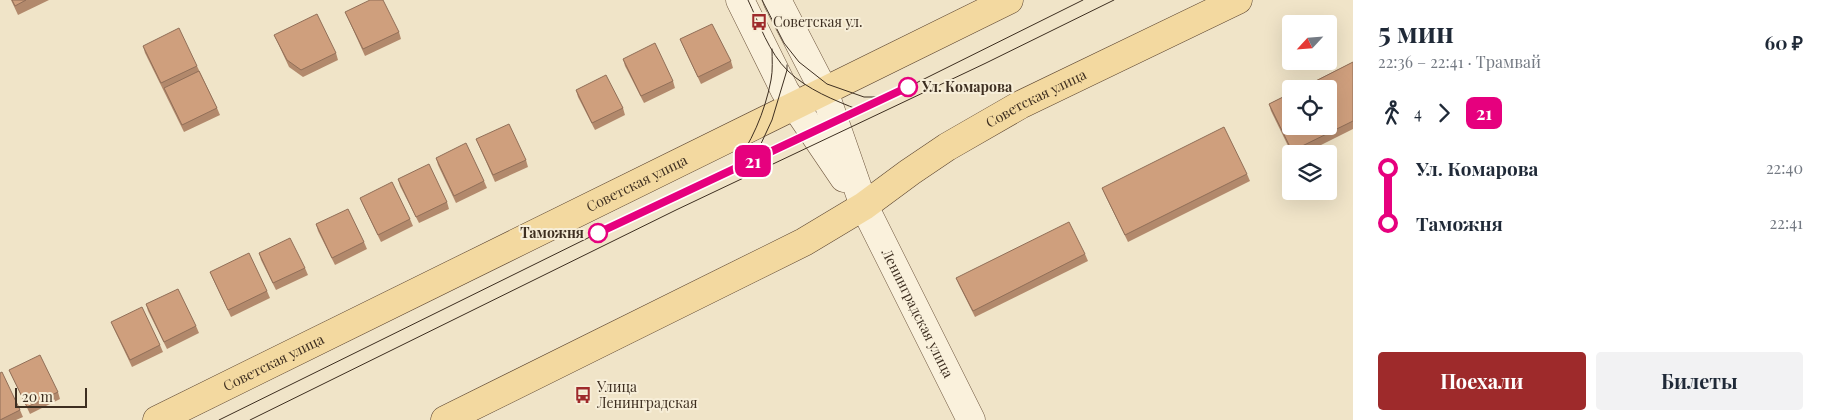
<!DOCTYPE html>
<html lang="ru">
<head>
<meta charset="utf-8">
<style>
  :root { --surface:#fff; --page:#f2f2f3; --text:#1f2937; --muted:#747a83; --accent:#9e2a2b }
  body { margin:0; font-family:"Playfair Display",serif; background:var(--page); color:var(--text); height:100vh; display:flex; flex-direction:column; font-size:19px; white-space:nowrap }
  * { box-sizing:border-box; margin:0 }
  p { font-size:16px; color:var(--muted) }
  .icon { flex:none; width:28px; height:28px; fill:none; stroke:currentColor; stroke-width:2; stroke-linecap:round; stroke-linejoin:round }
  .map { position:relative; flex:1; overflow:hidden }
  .panel { display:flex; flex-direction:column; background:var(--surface); width:475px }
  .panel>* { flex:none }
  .badge { padding:0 10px; border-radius:8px; font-size:18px; line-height:32px }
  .needle { width:32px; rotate:244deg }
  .controls { position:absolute; left:1282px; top:15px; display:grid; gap:10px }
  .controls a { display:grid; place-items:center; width:55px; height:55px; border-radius:5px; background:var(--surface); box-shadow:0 5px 20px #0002; font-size:25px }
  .scale { position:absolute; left:15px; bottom:12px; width:72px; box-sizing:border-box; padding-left:5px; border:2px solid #3d2e20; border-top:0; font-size:14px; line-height:18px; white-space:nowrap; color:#3d2e20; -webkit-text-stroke:4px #f7eed8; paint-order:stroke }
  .map>.badge { position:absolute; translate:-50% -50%; box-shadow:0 0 0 2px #fff }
  .legs { display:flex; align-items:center; gap:8px; height:55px; padding:0 25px; font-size:16px }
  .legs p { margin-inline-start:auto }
  .headline { display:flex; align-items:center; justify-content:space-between; height:85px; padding:0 25px }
  h1 { font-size:28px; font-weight:700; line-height:38px }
  .cta { display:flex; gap:10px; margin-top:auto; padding:10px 25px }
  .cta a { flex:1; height:58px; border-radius:5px; background:var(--accent); color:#fff; font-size:20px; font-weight:700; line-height:58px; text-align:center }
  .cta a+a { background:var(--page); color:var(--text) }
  ul { padding:0 25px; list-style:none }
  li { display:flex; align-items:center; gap:18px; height:55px; font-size:19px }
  li i { display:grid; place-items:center; width:8px; height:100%; margin:0 6px; background:currentColor }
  li i::after { content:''; width:12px; height:12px; margin:-6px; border:4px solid; border-radius:50%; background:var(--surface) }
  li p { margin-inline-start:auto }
  li:first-child i { background:linear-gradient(#0000 50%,currentColor 0) }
  li:last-child i { background:linear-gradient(currentColor 50%,#0000 0) }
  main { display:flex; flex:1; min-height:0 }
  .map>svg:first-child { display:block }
</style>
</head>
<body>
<main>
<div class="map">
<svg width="1353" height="420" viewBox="0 0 1353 420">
  <rect width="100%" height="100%" fill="#f0e4c8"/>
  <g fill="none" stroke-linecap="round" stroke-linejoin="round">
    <!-- secondary casing -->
    <g stroke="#6f573f" stroke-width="29">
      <g id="secondary">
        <path d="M 740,0 L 785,91 L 844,178"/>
        <path id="s1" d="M 777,0 L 824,91 L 864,206 L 971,420"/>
      </g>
    </g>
    <!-- primary casing -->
    <g stroke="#5b4430" stroke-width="29">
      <g id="primary">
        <path id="s2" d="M 157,420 L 1009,0"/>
        <path id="s3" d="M 445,420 L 804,242 L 864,206 L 910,172 L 947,147 L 1020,105 L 1238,0"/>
      </g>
    </g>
    <!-- secondary -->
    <use href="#secondary" stroke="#faf1dc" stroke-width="28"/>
    <!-- primary -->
    <use href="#primary" stroke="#f3d9a0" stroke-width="28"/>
    <!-- tram -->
    <g stroke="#3d2e20" stroke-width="1">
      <path d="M 748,0 C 759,23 769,53 788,71 C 808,90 834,100 859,110 L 863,110"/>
      <path d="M 762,0 L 784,43 L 799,62 L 827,84 L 864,97 L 883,97"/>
      <path d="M 753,161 L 772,120 L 787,70 L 787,65"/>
      <path d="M 732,169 C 751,144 765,112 771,80 C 773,70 772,59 772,49"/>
      <path d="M 219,420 L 598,233 L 908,87 L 1083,0"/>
      <path d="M 250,420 L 676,210 L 986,63 L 1114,0"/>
    </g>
  </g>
  <!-- wall -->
  <g fill="#b2896c">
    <path d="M 11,0 L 49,0 L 18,15 Z"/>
    <path d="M 345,12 L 399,32 L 401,39 L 365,56 Z"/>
    <path d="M 274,35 L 336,53 L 338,60 L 303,77 L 289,67 Z"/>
    <path d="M 680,39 L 731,61 L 733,68 L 701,84 L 683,46 Z"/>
    <path d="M 143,46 L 197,66 L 217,108 L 220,115 L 184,132 L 145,53 Z"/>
    <path d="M 623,59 L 673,81 L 675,88 L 644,103 L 625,66 Z"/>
    <path d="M 1353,62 L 1353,129 L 1303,154 L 1292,154 L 1271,111 L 1269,104 Z"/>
    <path d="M 576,90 L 623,108 L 625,115 L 595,130 L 578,97 Z"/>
    <path d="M 476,139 L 526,160 L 528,167 L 495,182 Z"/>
    <path d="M 436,158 L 484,181 L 487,188 L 456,203 L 438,165 Z"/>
    <path d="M 1247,174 L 1250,181 L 1128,242 L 1105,195 L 1102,188 Z"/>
    <path d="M 398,179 L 447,202 L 449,209 L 419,223 L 400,186 Z"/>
    <path d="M 360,198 L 410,219 L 413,226 L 381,242 L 363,205 Z"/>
    <path d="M 316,224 L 364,242 L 367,249 L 335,265 L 318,231 Z"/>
    <path d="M 259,253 L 305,268 L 308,275 L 276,290 L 261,260 Z"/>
    <path d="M 1085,254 L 1088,261 L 975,317 L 959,285 L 956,278 Z"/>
    <path d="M 210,272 L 267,291 L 270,298 L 231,317 L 213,279 Z"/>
    <path d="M 146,304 L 196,326 L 199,333 L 167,349 L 148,311 Z"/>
    <path d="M 111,322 L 160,345 L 163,352 L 132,367 L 114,329 Z"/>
    <path d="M 9,370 L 58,392 L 60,399 L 30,414 L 12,376 Z"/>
    <path d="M 0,373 L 20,410 L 23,417 L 16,420 L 0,420 Z"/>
  </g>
  <!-- building -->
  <g fill="#cf9f7d" stroke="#916f58">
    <path d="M 12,0 L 26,0 L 15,6 Z"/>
    <path d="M 370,0 L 383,0 L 399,32 L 363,49 L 345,12 Z"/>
    <path d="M 317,14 L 336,53 L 301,70 L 287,60 L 274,35 Z"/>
    <path d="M 712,24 L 731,61 L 698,77 L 680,39 Z"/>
    <path d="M 179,28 L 197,66 L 161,83 L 143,46 Z"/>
    <path d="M 655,43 L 673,81 L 641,96 L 623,59 Z"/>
    <path d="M 1353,62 L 1353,121 L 1292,151 L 1269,104 L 1291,93 L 1291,126 L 1329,126 L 1329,89 L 1300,89 Z"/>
    <path d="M 199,71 L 217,108 L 182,125 L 164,88 Z"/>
    <path d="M 606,75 L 623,108 L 592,123 L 576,90 Z"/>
    <path d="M 509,124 L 526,160 L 493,175 L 476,139 Z"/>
    <path d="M 1224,127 L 1247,174 L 1125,235 L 1102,188 Z"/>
    <path d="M 466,143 L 484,181 L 454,196 L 436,158 Z"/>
    <path d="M 429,164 L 447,202 L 416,217 L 398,179 Z"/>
    <path d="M 392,182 L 410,219 L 378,235 L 360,198 Z"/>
    <path d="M 348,209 L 364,242 L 332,258 L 316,224 Z"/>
    <path d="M 1069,222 L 1085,254 L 973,311 L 956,278 Z"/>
    <path d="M 290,238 L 305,268 L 273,283 L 259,253 Z"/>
    <path d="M 249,253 L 267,291 L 228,310 L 210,272 Z"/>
    <path d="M 178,289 L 196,326 L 164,342 L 146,304 Z"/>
    <path d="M 142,307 L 160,345 L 130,360 L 111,322 Z"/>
    <path d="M 40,355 L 58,392 L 27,407 L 9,370 Z"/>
    <path d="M 2,372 L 20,410 L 0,420 L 0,373 Z"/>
  </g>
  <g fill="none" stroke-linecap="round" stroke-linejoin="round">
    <!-- line-1 casing -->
    <g stroke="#fff" stroke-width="11">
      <path id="line-1" d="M 598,233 L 908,87"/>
    </g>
    <!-- line-1 -->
    <use href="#line-1" stroke="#e6007e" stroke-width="8"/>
  </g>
  <!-- icons -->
  <defs>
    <g id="bus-bare" transform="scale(1.35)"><path d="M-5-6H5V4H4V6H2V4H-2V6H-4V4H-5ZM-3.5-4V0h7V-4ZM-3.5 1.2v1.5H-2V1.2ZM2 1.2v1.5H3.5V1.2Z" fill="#9e2a2b" stroke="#f7eed8" stroke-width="2.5" paint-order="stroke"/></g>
  </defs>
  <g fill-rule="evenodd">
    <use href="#bus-bare" x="759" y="22"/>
    <use href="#bus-bare" x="583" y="395"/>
  </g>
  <!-- markers -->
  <g fill="#fff" stroke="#e6007e" stroke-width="2.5">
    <circle cx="908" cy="87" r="9"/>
    <circle cx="598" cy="233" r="9"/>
  </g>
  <g text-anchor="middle" stroke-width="4" stroke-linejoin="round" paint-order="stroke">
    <!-- poi labels -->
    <g font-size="14" fill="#3d2e20" stroke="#f7eed8" text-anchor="start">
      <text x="773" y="27">Советская ул.</text>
      <text x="597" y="392">Улица<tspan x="597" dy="16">Ленинградская</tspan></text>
    </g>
    <!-- stop labels -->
    <g font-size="14" font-weight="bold" fill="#3d2e20" stroke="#f7eed8" text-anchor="start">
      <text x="922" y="92">Ул. Комарова</text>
      <text x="584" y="238" text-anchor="end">Таможня</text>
    </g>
    <!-- street labels -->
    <g font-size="14" fill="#3d2e20" stroke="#f7eed8">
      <text dy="5" stroke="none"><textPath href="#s3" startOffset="674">Советская улица</textPath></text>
      <text dy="5" stroke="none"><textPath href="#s2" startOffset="535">Советская улица</textPath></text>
      <text dy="5" stroke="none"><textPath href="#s1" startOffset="344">Ленинградская улица</textPath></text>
      <text dy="5" stroke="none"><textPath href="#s2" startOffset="130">Советская улица</textPath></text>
    </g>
  </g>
</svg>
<div class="controls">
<a><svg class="needle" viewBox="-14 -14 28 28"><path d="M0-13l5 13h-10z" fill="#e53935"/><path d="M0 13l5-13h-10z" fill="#747a83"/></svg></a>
<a><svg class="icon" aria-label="locate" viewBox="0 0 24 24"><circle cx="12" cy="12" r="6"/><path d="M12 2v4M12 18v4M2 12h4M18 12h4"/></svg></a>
<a><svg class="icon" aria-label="layers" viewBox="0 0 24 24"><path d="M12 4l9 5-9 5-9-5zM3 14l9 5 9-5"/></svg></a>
</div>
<div class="scale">20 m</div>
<b class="badge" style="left:753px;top:161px;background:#e6007e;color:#fff">21</b>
</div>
<section class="panel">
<div class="headline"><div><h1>5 мин</h1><p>22:36 – 22:41 · Трамвай</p></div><b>60 ₽</b></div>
<div class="legs"><svg class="icon" aria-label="walk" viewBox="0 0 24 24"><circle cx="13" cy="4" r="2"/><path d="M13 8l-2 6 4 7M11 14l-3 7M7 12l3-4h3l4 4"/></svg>4<svg class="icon" aria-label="forward" viewBox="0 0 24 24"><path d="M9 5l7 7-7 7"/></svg><b class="badge" style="background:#e6007e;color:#fff">21</b></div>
<ul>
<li><i style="color:#e6007e"></i><b>Ул. Комарова</b><p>22:40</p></li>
<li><i style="color:#e6007e"></i><b>Таможня</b><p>22:41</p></li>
</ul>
<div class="cta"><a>Поехали</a><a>Билеты</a></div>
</section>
</main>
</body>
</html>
